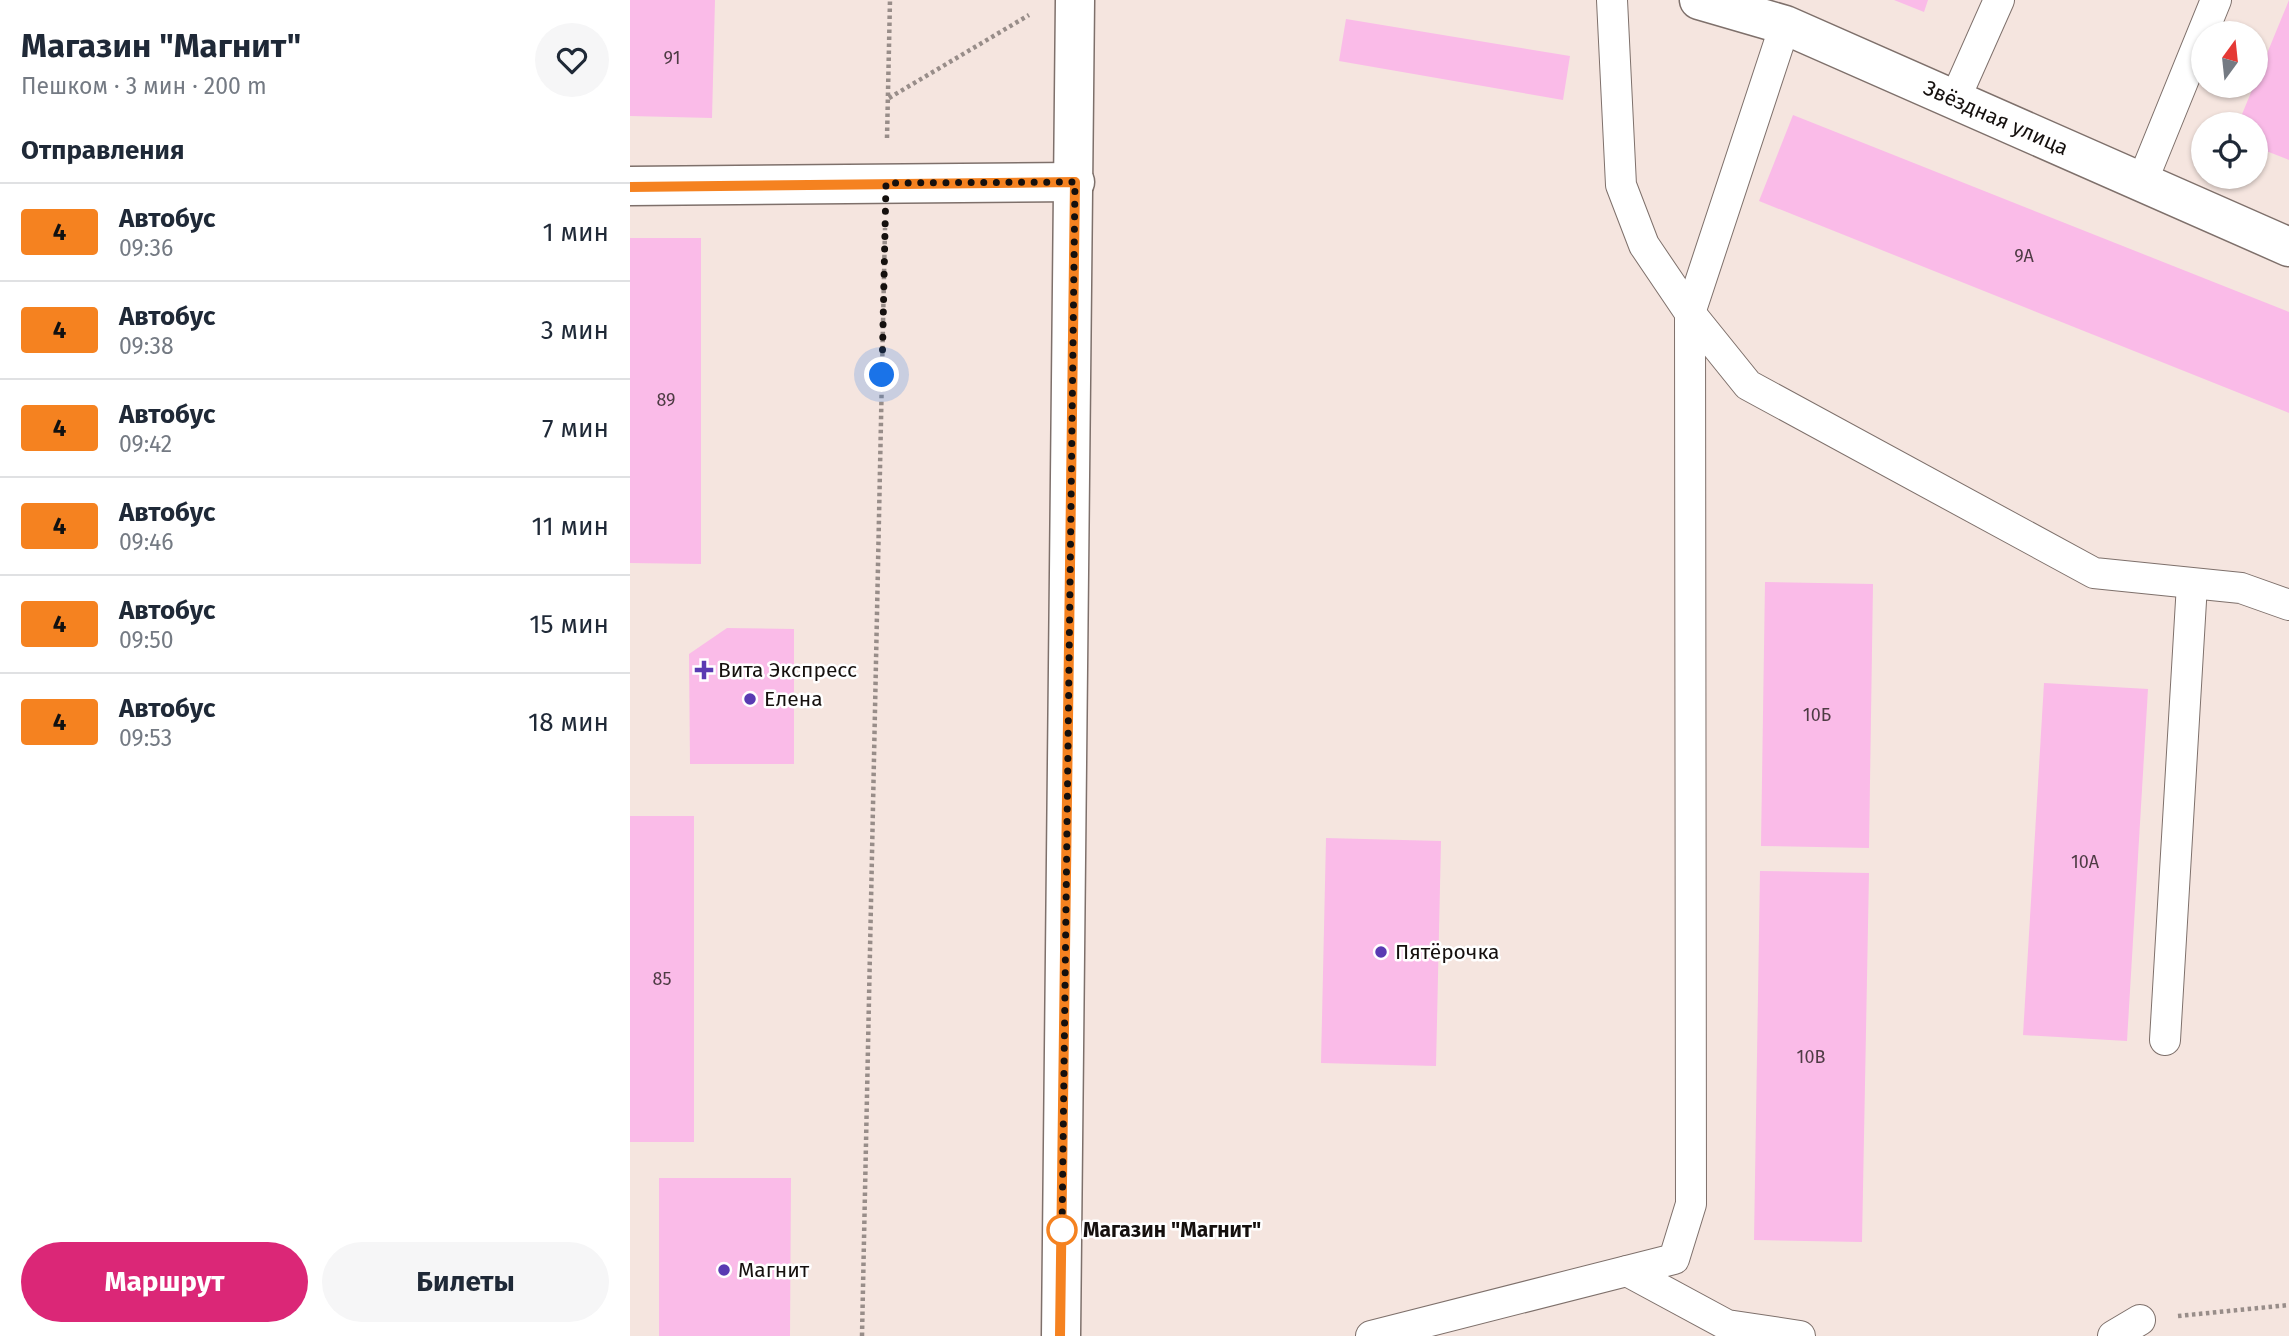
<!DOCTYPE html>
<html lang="ru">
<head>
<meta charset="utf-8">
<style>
  :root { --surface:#fff; --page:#f6f6f7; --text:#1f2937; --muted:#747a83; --line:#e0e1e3; --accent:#db2777 }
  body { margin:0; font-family:"Fira Sans",sans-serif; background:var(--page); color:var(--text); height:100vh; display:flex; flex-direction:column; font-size:26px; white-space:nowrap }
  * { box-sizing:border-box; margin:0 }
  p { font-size:23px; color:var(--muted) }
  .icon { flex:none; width:38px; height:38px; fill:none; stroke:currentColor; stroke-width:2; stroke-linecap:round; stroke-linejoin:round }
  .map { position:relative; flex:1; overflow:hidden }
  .side { display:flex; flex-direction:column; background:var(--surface); width:630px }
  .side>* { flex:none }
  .badge { padding:0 14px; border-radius:5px; font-size:24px; line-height:46px }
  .needle { width:46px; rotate:15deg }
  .fabs { position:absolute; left:1561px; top:21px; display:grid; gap:14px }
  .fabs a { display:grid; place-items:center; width:77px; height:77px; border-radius:50%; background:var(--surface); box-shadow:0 2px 5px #0004; font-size:35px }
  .you { position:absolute; width:35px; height:35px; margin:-18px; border:5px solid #fff; border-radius:50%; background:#1a73e8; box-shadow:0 0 0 10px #1a73e833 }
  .map>.badge { position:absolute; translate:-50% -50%; box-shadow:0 0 0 4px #fff }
  h2 { padding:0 21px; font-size:26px; line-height:63px }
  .round { display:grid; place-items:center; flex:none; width:74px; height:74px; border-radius:37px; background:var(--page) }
  .head { display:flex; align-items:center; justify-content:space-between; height:119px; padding:0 21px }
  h1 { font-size:33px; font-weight:700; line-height:52px }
  .cta { display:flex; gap:14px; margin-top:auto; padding:14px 21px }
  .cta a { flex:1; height:80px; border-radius:42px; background:var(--accent); color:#fff; font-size:28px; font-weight:700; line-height:80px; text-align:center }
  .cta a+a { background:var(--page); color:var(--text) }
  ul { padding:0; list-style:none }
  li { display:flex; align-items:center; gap:21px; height:98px; padding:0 21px; border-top:2px solid var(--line) }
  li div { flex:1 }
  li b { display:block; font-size:26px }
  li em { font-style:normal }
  li .badge { min-width:77px; font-weight:700; text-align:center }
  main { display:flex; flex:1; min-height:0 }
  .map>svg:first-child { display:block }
</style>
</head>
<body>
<main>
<section class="side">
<div class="head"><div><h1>Магазин &quot;Магнит&quot;</h1><p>Пешком · 3 мин · 200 m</p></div><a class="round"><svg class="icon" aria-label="heart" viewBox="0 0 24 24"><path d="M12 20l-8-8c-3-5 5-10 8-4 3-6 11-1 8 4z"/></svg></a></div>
<h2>Отправления</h2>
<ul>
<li><span class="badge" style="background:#f58220;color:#111">4</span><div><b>Автобус</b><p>09:36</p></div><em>1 мин</em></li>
<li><span class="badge" style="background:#f58220;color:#111">4</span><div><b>Автобус</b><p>09:38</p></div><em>3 мин</em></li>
<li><span class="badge" style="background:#f58220;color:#111">4</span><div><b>Автобус</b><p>09:42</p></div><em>7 мин</em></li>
<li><span class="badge" style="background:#f58220;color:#111">4</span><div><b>Автобус</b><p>09:46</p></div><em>11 мин</em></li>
<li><span class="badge" style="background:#f58220;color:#111">4</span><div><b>Автобус</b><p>09:50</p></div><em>15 мин</em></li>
<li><span class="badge" style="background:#f58220;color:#111">4</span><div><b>Автобус</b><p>09:53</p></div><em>18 мин</em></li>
</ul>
<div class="cta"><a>Маршрут</a><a>Билеты</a></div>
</section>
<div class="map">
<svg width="1659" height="1336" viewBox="0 0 1659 1336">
  <rect width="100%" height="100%" fill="#f5e5df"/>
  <!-- building -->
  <g fill="#fabbe8">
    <path d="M 0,0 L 85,0 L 82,118 L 0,116 Z"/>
    <path d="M 1264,0 L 1298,0 L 1294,12 Z"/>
    <path d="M 1659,0 L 1659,160 L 1626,147 L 1626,124 L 1608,124 Z"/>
    <path d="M 716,19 L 940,56 L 933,100 L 709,61 Z"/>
    <path d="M 1163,115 L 1659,312 L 1659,413 L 1129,201 Z"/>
    <path d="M 0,238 L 71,238 L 71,564 L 0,563 Z"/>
    <path d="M 1135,582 L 1243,584 L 1239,848 L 1131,846 Z"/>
    <path d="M 97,628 L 164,629 L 164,764 L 60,764 L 59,654 Z"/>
    <path d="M 1414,683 L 1518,689 L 1497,1041 L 1393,1035 Z"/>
    <rect x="0" y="816" width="64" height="326"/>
    <path d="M 696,838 L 811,841 L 806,1066 L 691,1063 Z"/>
    <path d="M 1130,871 L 1239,873 L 1232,1242 L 1124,1240 Z"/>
    <path d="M 29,1178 L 161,1178 L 160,1336 L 29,1336 Z"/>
  </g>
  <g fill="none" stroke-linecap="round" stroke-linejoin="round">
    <!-- service casing -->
    <g stroke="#7e706b" stroke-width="32">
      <g id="service">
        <path d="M 982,0 L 991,185 L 1014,245 L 1060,313 L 1118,385 L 1464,573 L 1611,588 L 1659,605"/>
        <path d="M 1325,99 L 1369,0"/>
        <path d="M 1512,182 L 1586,0"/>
        <path d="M 1535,1040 L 1562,584"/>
        <path d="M 997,1271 L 1097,1325 L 1170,1336"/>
        <path d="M 741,1336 L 1044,1259 L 1061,1204 L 1060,313 L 1155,25"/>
        <path d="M 1483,1336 L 1510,1320"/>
      </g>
    </g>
    <!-- minor casing -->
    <g stroke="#7e706b" stroke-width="41">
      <g id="minor">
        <path id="s1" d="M 1069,0 L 1155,25 L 1659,247"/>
        <path d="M 0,186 L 445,182"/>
        <path d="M 431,1336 L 445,0"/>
      </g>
    </g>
    <!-- path -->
    <g stroke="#988d89" stroke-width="4.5" stroke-dasharray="3.5 3.5" stroke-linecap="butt">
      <path d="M 259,98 L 399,15"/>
      <path d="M 257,138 L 260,0"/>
      <path d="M 1548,1316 L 1659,1305"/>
      <path d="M 232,1336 L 255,228"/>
    </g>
    <!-- service -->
    <use href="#service" stroke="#fff" stroke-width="30"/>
    <!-- minor -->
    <use href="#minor" stroke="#fff" stroke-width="38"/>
  </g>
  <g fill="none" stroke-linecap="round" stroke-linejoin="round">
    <!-- line casing -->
    <g stroke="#fff" stroke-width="16">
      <path id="line" d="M 0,187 L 445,182 L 430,1336"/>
    </g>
    <!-- line -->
    <use href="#line" stroke="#f58220" stroke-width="10"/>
    <!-- walk -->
    <path stroke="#15100e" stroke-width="7" stroke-dasharray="0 12.6" d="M 252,375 L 256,183 L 445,182 L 432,1230"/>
  </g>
  <!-- markers -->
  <g fill="#593ab2" stroke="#fff" stroke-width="2.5">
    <path d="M70.5 659.5h7v7h7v7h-7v7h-7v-7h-7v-7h7z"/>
    <circle cx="120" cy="699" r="7"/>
    <circle cx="751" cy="952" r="7"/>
    <circle cx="94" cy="1270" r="7"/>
  </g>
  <circle fill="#fff" stroke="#f58220" stroke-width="3.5" cx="432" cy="1230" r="14"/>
  <g text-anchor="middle" stroke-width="5" stroke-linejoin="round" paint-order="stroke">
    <!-- number labels -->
    <g font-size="18" fill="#4e3b44">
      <text x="42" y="64">91</text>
      <text x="1394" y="262">9А</text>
      <text x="36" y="406">89</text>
      <text x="1187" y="721">10Б</text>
      <text x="1455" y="868">10А</text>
      <text x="32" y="985">85</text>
      <text x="1181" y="1063">10В</text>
    </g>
    <!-- street labels -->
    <g font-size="21" fill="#15100e" stroke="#fff">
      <text dy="7" stroke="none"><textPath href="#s1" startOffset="320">Звёздная улица</textPath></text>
    </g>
    <!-- poi labels -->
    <g font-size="21" fill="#15100e" stroke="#fff" text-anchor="start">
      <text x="88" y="677">Вита Экспресс</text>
      <text x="134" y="706">Елена</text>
      <text x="765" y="959">Пятёрочка</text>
      <text x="108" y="1277">Магнит</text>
    </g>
    <!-- stop labels -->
    <g font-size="21" font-weight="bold" fill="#15100e" stroke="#fff" text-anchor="start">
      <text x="453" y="1237">Магазин "Магнит"</text>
    </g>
  </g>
</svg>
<div class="fabs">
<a><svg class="needle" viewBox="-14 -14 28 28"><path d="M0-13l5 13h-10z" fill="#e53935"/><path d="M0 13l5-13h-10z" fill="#747a83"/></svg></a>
<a><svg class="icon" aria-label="locate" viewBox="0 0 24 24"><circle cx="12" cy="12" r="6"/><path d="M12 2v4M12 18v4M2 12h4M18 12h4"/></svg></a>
</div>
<div class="you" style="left:252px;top:375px"></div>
</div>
</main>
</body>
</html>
